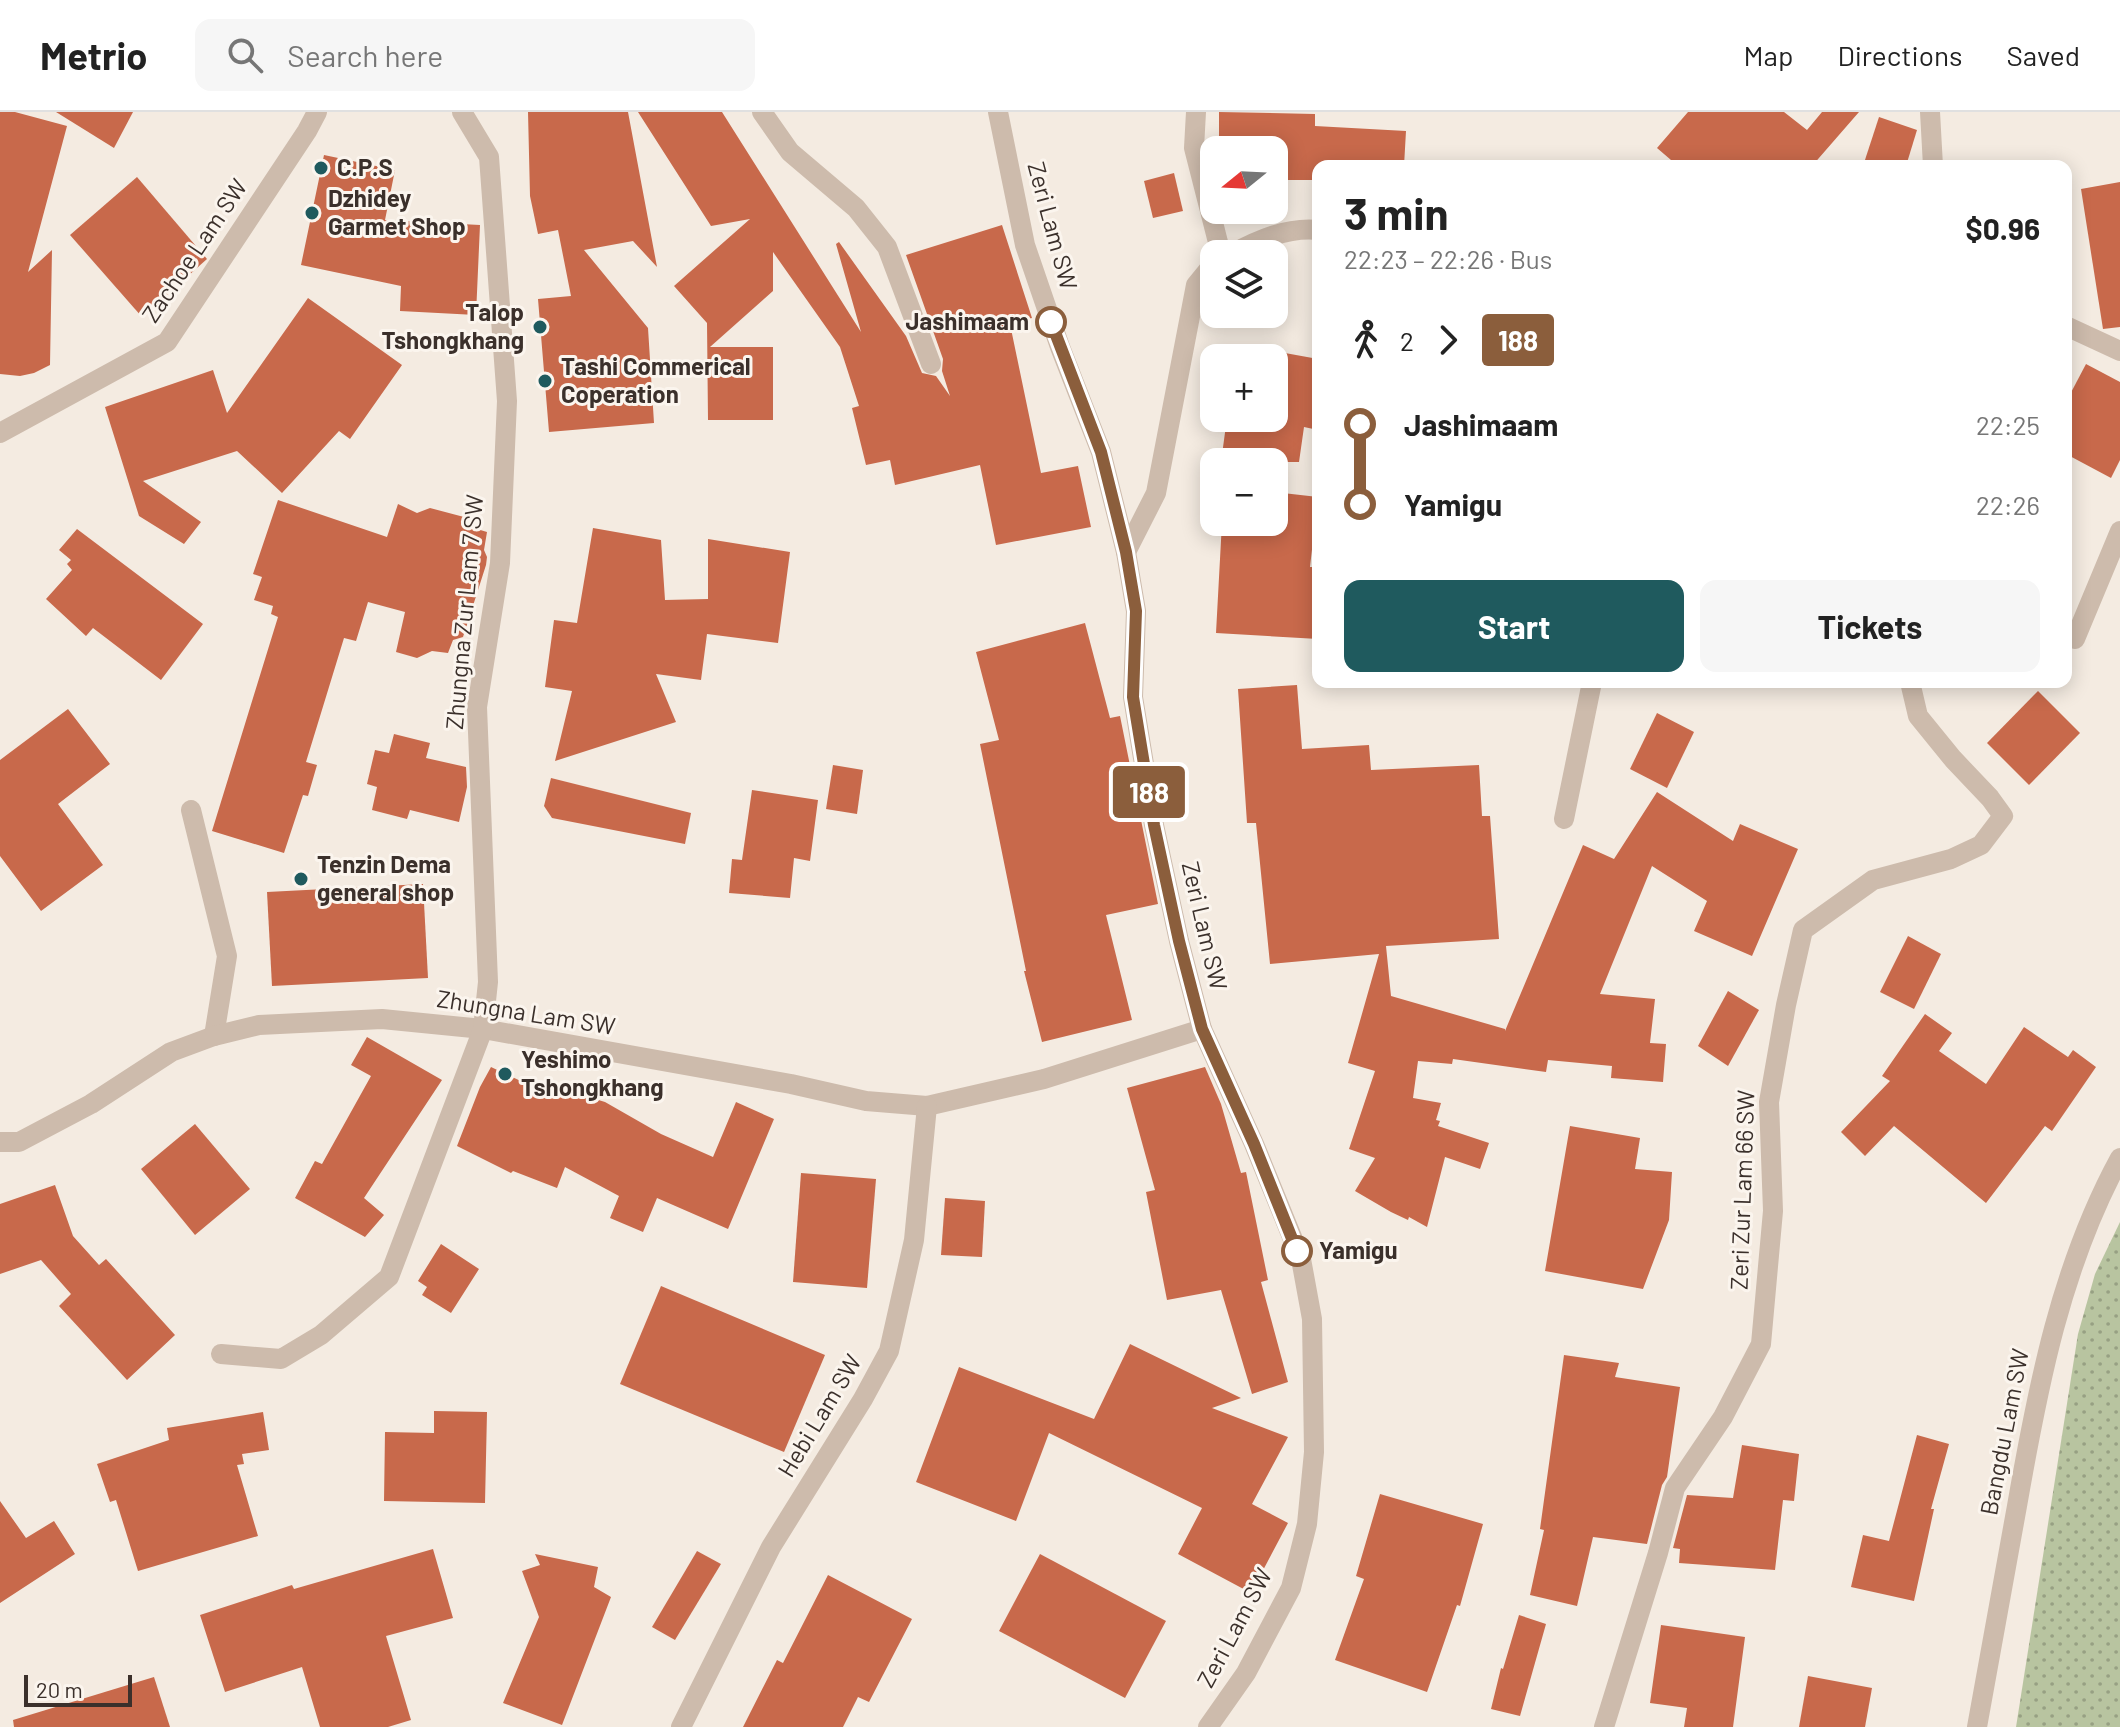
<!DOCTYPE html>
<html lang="en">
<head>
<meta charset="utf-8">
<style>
  :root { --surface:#fff; --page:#f6f6f6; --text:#222; --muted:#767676; --line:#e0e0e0; --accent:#1f5a5e }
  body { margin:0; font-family:Barlow,sans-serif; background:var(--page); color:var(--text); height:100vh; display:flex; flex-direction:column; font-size:30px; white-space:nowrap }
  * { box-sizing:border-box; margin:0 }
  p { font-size:26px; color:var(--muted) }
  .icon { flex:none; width:44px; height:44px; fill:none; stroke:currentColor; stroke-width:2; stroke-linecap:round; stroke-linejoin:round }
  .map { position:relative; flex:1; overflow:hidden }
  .sheet { position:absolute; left:1312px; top:48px; width:760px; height:528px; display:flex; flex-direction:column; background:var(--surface); border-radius:16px; box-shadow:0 4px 20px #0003 }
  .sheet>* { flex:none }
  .badge { padding:0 16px; border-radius:6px; font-size:28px; line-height:52px }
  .needle { width:52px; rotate:252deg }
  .fabs { position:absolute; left:1200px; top:24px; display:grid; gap:16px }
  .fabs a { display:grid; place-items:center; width:88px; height:88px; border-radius:16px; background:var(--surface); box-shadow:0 4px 20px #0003; font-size:40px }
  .scale { position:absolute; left:24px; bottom:20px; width:108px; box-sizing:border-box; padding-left:8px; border:4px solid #3b302b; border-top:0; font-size:22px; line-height:28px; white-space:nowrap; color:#3b302b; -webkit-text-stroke:6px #fbf5ee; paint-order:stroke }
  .map>.badge { position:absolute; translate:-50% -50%; box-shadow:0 0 0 4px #fff }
  .legs { display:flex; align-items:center; gap:12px; height:88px; padding:0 32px; font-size:26px }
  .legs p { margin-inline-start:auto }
  .head { display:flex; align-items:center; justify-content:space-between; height:136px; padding:0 32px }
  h1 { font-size:44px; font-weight:700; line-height:60px }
  .button { display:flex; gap:16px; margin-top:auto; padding:16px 32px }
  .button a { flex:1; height:92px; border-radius:16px; background:var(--accent); color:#fff; font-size:32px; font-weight:700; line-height:92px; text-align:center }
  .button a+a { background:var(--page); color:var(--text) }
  ul { padding:0 32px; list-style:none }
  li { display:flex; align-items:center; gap:28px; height:80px; font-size:30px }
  li i { display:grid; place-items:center; width:12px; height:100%; margin:0 10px; background:currentColor }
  li i::after { content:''; width:20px; height:20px; margin:-10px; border:6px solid; border-radius:50%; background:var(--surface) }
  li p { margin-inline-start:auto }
  li:first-child i { background:linear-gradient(#0000 50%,currentColor 0) }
  li:last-child i { background:linear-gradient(currentColor 50%,#0000 0) }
  header { display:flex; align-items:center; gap:48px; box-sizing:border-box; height:112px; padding:0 40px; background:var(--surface); border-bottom:2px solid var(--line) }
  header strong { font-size:38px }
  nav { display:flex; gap:44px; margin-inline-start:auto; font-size:28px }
  .search { width:560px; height:72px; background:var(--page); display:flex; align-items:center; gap:20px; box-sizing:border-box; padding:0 28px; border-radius:16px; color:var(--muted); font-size:30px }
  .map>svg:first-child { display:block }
</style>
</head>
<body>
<header>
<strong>Metrio</strong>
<div class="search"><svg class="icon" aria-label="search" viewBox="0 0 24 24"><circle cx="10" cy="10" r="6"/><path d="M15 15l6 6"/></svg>Search here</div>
<nav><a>Map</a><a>Directions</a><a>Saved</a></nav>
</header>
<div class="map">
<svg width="2120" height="1615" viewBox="0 0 2120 1615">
  <defs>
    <pattern id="grass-dots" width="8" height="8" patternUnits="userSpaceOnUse" patternTransform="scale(2)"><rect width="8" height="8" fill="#b8c4a0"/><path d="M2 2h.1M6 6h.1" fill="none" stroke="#97a083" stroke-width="1.8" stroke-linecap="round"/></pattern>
  </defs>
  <rect width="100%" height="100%" fill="#f4ebe1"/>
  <!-- grass -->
  <path fill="url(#grass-dots)" d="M 2120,1110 L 2120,1615 L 2016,1615 L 2078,1222 L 2095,1162 Z"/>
  <!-- building -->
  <g fill="#c8694b">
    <path d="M 0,0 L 15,0 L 67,14 L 28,160 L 52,138 L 50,253 L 34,261 L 20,264 L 0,262 Z"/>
    <path d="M 56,0 L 133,0 L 114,36 Z"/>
    <path d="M 528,0 L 628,0 L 657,155 L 633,129 L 584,138 L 648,216 L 654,311 L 549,320 L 538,187 L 571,184 L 558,118 L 538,122 L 530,84 Z"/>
    <path d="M 638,0 L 722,0 L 861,220 L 836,132 L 839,130 L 906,224 L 922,261 L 936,264 L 950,284 L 942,259 L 943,247 L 906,143 L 1002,113 L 1032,206 L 1010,212 L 1041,361 L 1078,354 L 1091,415 L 996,433 L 980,353 L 895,373 L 890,348 L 866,353 L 852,296 L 859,294 L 840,235 L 773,140 L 773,179 L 710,235 L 773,235 L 773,308 L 708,308 L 707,211 L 674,174 L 750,107 L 711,114 Z"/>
    <path d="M 1219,0 L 1315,2 L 1315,14 L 1406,19 L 1404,54 L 1318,54 L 1318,64 L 1315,64 L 1315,68 L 1274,68 L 1274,38 L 1219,38 Z"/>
    <path d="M 1688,0 L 1784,0 L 1807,18 L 1822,0 L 1859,0 L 1812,54 L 1678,54 L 1657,36 Z"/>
    <path d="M 1879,5 L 1917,18 L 1906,54 L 1863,54 Z"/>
    <path d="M 324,43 L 395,58 L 385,108 L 480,113 L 476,203 L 400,199 L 401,174 L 301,153 Z"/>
    <path d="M 1174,61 L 1183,99 L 1153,106 L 1144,69 Z"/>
    <path d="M 137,65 L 207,147 L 142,205 L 70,123 Z"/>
    <path d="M 2120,70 L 2120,215 L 2103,217 L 2081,77 Z"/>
    <path d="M 308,186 L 402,253 L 350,327 L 339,319 L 282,381 L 237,339 L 143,369 L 201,410 L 184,432 L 139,404 L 105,295 L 213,258 L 227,301 Z"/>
    <path d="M 1274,239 L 1318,247 L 1318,318 L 1304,315 L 1299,350 L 1221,350 L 1227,306 L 1274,306 Z"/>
    <path d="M 2086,252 L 2120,270 L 2120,348 L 2111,366 L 2066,342 L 2066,290 Z"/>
    <path d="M 1274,380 L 1318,385 L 1310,455 L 1318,455 L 1318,527 L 1216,521 L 1222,410 L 1274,410 Z"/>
    <path d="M 278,388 L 387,425 L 398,392 L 417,401 L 430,396 L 464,405 L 467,414 L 487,420 L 484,438 L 487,445 L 486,453 L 463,525 L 453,528 L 448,541 L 432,539 L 417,546 L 396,540 L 405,500 L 368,490 L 356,529 L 344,526 L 306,650 L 317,653 L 308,684 L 303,683 L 284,741 L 212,719 L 278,505 L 271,502 L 273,494 L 254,488 L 262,465 L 253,462 Z"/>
    <path d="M 593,416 L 661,428 L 665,488 L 708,487 L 708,427 L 790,440 L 778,531 L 707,522 L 701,568 L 656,562 L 676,610 L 555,649 L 572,579 L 545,575 L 554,508 L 577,511 Z"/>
    <path d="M 77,417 L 203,512 L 161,568 L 93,516 L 86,524 L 46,487 L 72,458 L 67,452 L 71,448 L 59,438 Z"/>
    <path d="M 1085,511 L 1110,606 L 1120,604 L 1158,792 L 1106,803 L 1132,908 L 1042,930 L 1024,859 L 1026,859 L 980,632 L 999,628 L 976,540 Z"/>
    <path d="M 1297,573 L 1302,637 L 1369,633 L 1371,658 L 1479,653 L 1482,704 L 1490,704 L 1499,827 L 1386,834 L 1391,884 L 1505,917 L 1505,919 L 1583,733 L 1614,747 L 1657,680 L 1733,729 L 1740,712 L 1798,737 L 1752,844 L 1694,819 L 1707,789 L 1652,754 L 1600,882 L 1655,887 L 1650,931 L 1666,932 L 1663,970 L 1611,966 L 1612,954 L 1548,948 L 1546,960 L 1453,947 L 1452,952 L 1418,949 L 1413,986 L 1441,991 L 1436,1008 L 1440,1009 L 1438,1014 L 1489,1031 L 1480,1057 L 1445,1045 L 1427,1115 L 1409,1105 L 1408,1108 L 1391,1100 L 1355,1079 L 1375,1046 L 1349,1037 L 1375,959 L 1348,951 L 1379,842 L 1270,852 L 1256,711 L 1247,711 L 1238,577 Z"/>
    <path d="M 2038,579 L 2080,621 L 2029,673 L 1987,631 Z"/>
    <path d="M 68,597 L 110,652 L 58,692 L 103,753 L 41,799 L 0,744 L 0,648 Z"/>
    <path d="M 1657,601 L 1694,620 L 1667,676 L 1630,657 Z"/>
    <path d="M 394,622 L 430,631 L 426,646 L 466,655 L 467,675 L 459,710 L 410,698 L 407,707 L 372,698 L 377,675 L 367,672 L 375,638 L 389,641 Z"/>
    <path d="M 833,653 L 863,658 L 857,702 L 826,697 Z"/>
    <path d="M 551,666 L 691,701 L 685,732 L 552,706 L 544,694 Z"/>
    <path d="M 752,678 L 818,688 L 810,749 L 794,746 L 790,786 L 729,781 L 732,747 L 742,748 Z"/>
    <path d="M 423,772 L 428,866 L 272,874 L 267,780 Z"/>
    <path d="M 1908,824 L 1941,842 L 1914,897 L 1880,880 Z"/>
    <path d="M 1728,879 L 1759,898 L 1728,954 L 1698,934 Z"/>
    <path d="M 1925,902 L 1952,921 L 1939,939 L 1986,972 L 2024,915 L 2068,945 L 2073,938 L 2096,955 L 2052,1019 L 2045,1014 L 1986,1091 L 1894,1014 L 1865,1044 L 1841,1020 L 1890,969 L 1882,964 Z"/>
    <path d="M 367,925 L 442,968 L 364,1086 L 384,1103 L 365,1125 L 295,1086 L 315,1049 L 322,1052 L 371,964 L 351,953 Z"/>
    <path d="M 491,955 L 544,980 L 546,972 L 605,990 L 661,1022 L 713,1045 L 736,990 L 774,1007 L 728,1117 L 657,1086 L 643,1120 L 610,1106 L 619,1084 L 565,1055 L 557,1076 L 513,1059 L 511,1061 L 457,1034 L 480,975 Z"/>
    <path d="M 1205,955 L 1221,992 L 1241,1061 L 1246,1060 L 1268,1168 L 1261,1170 L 1288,1270 L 1252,1282 L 1221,1178 L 1167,1188 L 1146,1080 L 1155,1078 L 1127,976 Z"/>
    <path d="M 195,1012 L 250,1077 L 195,1123 L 141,1057 Z"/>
    <path d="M 1570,1014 L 1640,1026 L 1635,1057 L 1672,1060 L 1669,1108 L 1643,1177 L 1545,1159 Z"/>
    <path d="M 801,1061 L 876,1067 L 867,1176 L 793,1170 Z"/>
    <path d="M 55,1073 L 73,1124 L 99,1153 L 106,1147 L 175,1223 L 127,1268 L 59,1194 L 71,1182 L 41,1148 L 0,1162 L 0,1092 Z"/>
    <path d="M 945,1086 L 985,1089 L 982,1145 L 941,1143 Z"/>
    <path d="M 441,1132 L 479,1157 L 451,1201 L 422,1183 L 427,1175 L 418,1169 Z"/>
    <path d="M 661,1174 L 825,1243 L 784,1340 L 620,1272 Z"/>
    <path d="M 1130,1232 L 1241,1286 L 1212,1296 L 1288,1325 L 1252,1392 L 1288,1411 L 1251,1481 L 1178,1442 L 1202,1396 L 1049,1321 L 1016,1409 L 916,1370 L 959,1255 L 1094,1307 Z"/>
    <path d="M 1564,1243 L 1619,1251 L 1615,1265 L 1680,1275 L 1667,1365 L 1662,1373 L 1647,1432 L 1593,1425 L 1577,1494 L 1530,1483 L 1544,1418 L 1540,1417 Z"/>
    <path d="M 434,1299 L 487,1300 L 485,1391 L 384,1389 L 385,1320 L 434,1321 Z"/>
    <path d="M 263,1300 L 269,1338 L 242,1342 L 244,1352 L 237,1353 L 258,1424 L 138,1459 L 116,1388 L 110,1390 L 97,1352 L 169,1328 L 167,1316 Z"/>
    <path d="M 1917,1323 L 1949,1332 L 1931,1397 L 1934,1397 L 1914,1489 L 1851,1475 L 1863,1423 L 1889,1429 Z"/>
    <path d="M 1742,1333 L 1799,1342 L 1794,1389 L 1783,1388 L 1775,1458 L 1679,1451 L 1680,1437 L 1673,1436 L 1687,1383 L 1733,1386 Z"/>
    <path d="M 1380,1382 L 1483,1412 L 1460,1494 L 1457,1493 L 1427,1580 L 1335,1548 L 1364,1467 L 1356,1464 Z"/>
    <path d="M 0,1389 L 26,1426 L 54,1409 L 75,1442 L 0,1491 Z"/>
    <path d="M 433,1437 L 453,1506 L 386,1524 L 411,1608 L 388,1615 L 320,1615 L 302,1555 L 225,1580 L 200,1503 L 292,1473 L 294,1477 Z"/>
    <path d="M 697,1439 L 721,1452 L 675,1528 L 652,1515 Z"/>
    <path d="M 535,1442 L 598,1455 L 594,1475 L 611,1485 L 562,1613 L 503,1591 L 539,1505 L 522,1459 L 540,1453 Z"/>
    <path d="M 1040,1442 L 1166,1509 L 1125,1586 L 999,1519 Z"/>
    <path d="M 828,1463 L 912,1507 L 869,1590 L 858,1585 L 843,1615 L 743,1615 L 777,1548 L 783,1551 Z"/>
    <path d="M 1519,1503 L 1546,1512 L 1520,1604 L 1491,1597 L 1501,1556 L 1503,1557 Z"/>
    <path d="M 1661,1513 L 1745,1525 L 1733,1615 L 1684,1615 L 1687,1596 L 1650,1591 Z"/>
    <path d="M 1808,1564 L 1872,1576 L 1865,1615 L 1799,1615 Z"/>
    <path d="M 154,1565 L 170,1615 L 14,1615 L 13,1608 Z"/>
  </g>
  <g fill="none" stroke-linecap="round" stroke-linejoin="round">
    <!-- minor -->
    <g stroke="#cdbbac" stroke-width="20">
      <path d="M 762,0 L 790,40 L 856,96 L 887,135 L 931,252"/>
      <path d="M 998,0 L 1025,133 L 1060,235 L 1101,340 L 1126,440 L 1136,499 L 1133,585 L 1154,713 L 1179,829 L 1202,917 L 1254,1032 L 1301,1147 L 1312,1207 L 1314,1340 L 1307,1412 L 1291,1476 L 1246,1561 L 1208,1615"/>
      <path d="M 1196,0 L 1194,36 L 1221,142"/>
      <path d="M 1930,0 L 1933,54"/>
      <path d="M 1232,142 C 1258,128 1287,115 1318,118"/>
      <path d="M 2066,214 L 2120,239"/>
      <path d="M 0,321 L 167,230 L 307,19 L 317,0"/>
      <path d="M 1126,440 L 1156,381 L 1196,173 L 1214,151"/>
      <path d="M 2075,527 L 2120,419"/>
      <path d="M 191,698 L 227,844 L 214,924"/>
      <path d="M 1564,707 L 1592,570"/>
      <path d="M 0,1030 L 19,1030 L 91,992 L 171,940 L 214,924 L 259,913 L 382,907 L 483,917 L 791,972 L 866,989 L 927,994 L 1044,967 L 1202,917"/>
      <path d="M 221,1242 L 281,1247 L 321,1223 L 389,1165 L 483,917 L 488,870 L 477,595 L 500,451 L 507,289 L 489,45 L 462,0"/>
      <path d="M 681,1615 L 771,1435 L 863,1287 L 889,1239 L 914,1128 L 927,994"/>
      <path d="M 1604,1615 L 1658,1441 L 1675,1376 L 1723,1305 L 1761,1232 L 1773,1099 L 1769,990 L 1786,893 L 1803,818 L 1873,768 L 1951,747 L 1981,733 L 2003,704 L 1990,686 L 1953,647 L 1918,604 L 1910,570"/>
      <path d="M 1977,1615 C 1990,1541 2004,1468 2017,1394 C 2038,1274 2061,1154 2120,1046"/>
    </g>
  </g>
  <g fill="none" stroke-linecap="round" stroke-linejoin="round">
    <!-- line-1 casing -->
    <g stroke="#fff" stroke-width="18">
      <path id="line-1" d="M 1051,210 L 1101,340 L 1126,440 L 1136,499 L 1133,585 L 1154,713 L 1179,829 L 1202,917 L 1254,1032 L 1297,1139"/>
    </g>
    <!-- line-1 -->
    <use href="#line-1" stroke="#8b5e3c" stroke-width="12"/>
  </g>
  <!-- markers -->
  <g fill="#1f5a5e" stroke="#fbf5ee" stroke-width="3">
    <circle cx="321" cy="56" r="8"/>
    <circle cx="312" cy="101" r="8"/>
    <circle cx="540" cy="215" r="8"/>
    <circle cx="545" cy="269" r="8"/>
    <circle cx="301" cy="767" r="8"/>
    <circle cx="505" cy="962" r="8"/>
  </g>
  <g fill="#fff" stroke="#8b5e3c" stroke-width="4">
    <circle cx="1051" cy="210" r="14"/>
    <circle cx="1297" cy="1139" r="14"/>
  </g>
  <g text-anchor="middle" stroke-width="6" stroke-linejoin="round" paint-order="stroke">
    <!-- poi labels -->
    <g font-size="24" font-weight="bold" fill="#3b302b" stroke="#fbf5ee" text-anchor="start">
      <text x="337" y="64">C.P.S</text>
      <text x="328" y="95">Dzhidey<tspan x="328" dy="28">Garmet Shop</tspan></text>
      <text x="524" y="209" text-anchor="end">Talop<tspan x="524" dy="28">Tshongkhang</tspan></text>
      <text x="561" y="263">Tashi Commerical<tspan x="561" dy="28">Coperation</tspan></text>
      <text x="317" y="761">Tenzin Dema<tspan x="317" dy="28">general shop</tspan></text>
      <text x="521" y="956">Yeshimo<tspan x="521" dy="28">Tshongkhang</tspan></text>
    </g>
    <!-- street labels -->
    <g font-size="24" fill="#3b302b" stroke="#fbf5ee">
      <text transform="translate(1052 114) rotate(75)" y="8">Zeri Lam SW</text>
      <text transform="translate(195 139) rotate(-56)" y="8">Zachoe Lam SW</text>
      <text transform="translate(465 500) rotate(-85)" y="8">Zhungna Zur Lam 7 SW</text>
      <text transform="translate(1204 814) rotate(77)" y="8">Zeri Lam SW</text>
      <text transform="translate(526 901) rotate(9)" y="8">Zhungna Lam SW</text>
      <text transform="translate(1743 1078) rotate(-88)" y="8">Zeri Zur Lam 66 SW</text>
      <text transform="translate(820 1304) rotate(-59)" y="8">Hebi Lam SW</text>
      <text transform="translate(2005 1320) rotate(-79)" y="8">Bangdu Lam SW</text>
      <text transform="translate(1235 1516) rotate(-62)" y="8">Zeri Lam SW</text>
    </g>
    <!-- stop labels -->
    <g font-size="24" font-weight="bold" fill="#3b302b" stroke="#fbf5ee" text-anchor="end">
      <text x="1029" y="218">Jashimaam</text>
      <text x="1319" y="1147" text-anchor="start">Yamigu</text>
    </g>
  </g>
</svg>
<div class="fabs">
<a><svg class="needle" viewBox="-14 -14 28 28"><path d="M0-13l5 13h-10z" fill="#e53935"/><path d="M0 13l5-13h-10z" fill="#767676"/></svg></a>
<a><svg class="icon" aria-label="layers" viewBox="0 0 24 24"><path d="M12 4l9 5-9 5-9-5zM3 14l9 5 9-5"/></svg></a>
<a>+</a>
<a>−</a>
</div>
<div class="scale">20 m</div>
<b class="badge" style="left:1149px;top:680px;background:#8b5e3c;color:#fff">188</b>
<section class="sheet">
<div class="head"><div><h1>3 min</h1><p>22:23 – 22:26 · Bus</p></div><b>$0.96</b></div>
<div class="legs"><svg class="icon" aria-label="walk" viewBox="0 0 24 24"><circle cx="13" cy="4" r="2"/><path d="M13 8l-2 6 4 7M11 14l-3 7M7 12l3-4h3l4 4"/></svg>2<svg class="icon" aria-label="forward" viewBox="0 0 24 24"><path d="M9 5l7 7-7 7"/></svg><b class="badge" style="background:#8b5e3c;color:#fff">188</b></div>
<ul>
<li><i style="color:#8b5e3c"></i><b>Jashimaam</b><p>22:25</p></li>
<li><i style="color:#8b5e3c"></i><b>Yamigu</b><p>22:26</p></li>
</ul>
<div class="button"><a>Start</a><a>Tickets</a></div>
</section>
</div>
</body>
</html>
